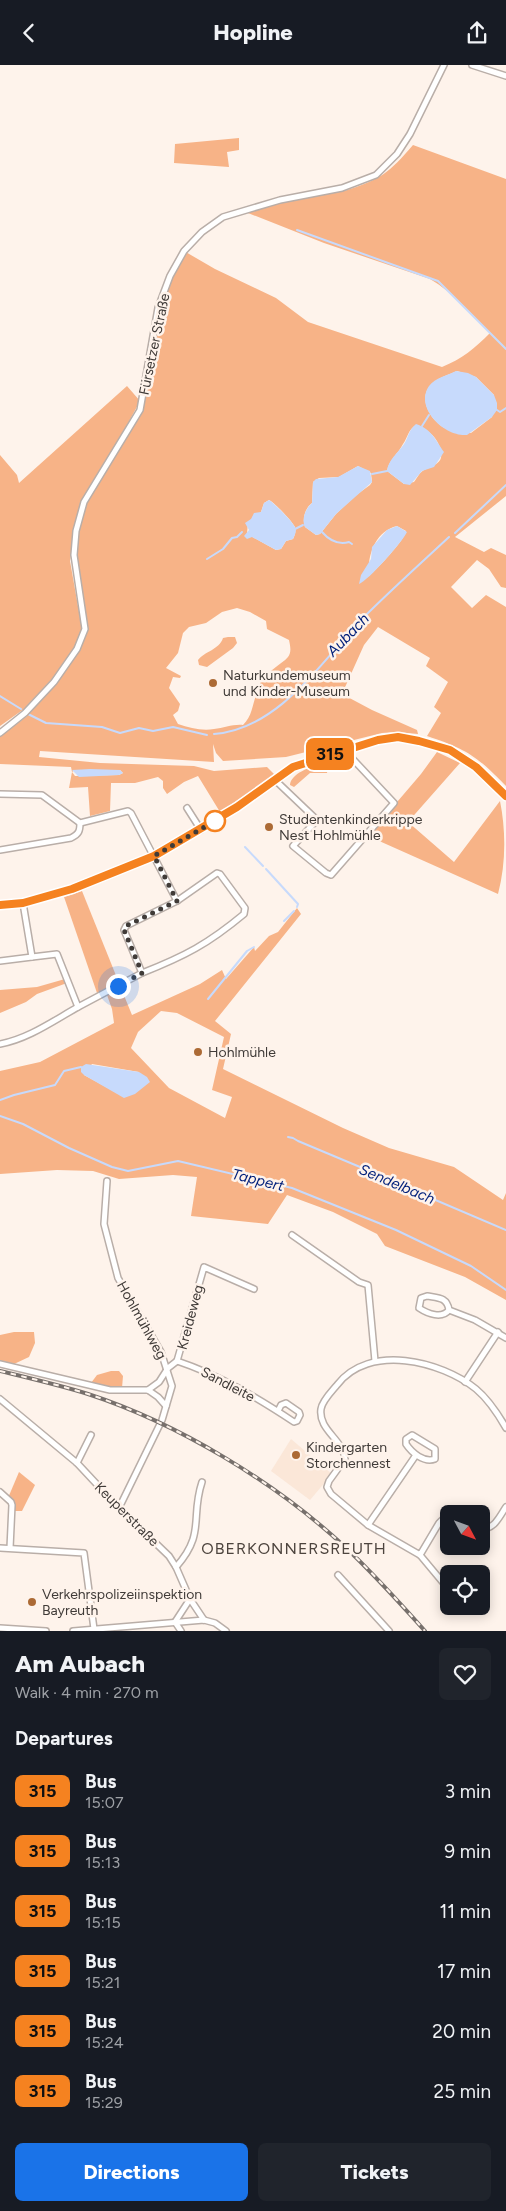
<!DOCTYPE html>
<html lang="en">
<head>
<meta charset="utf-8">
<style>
  :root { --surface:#171b24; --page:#20242c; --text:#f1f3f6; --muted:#9ea1a6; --accent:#1a73e8 }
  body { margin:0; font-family:Figtree,sans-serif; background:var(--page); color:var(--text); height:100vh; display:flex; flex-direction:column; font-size:19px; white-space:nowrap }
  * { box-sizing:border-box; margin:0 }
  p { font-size:16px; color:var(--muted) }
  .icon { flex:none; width:28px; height:28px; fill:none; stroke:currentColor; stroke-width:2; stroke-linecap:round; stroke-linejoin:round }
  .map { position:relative; height:1566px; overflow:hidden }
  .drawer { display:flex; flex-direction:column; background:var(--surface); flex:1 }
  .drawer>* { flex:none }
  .badge { padding:0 10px; border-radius:8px; font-size:18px; line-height:32px }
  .needle { width:32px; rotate:131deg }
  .fabs { position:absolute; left:440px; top:1440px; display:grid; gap:10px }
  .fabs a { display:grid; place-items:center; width:50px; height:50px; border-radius:8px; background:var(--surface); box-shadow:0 2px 12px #0003; font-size:25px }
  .you { position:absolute; width:25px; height:25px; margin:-12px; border:4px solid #fff; border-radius:50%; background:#1a73e8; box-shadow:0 0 0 8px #1a73e833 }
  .map>.badge { position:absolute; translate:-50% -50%; box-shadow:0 0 0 2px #fff }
  h2 { padding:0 15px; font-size:19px; line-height:45px }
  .round { display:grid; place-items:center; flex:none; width:52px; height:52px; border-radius:8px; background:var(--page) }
  .head { display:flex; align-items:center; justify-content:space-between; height:85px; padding:0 15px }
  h1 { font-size:24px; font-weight:800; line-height:38px }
  .action { display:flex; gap:10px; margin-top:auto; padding:10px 15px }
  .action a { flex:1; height:58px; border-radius:8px; background:var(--accent); color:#fff; font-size:20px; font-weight:800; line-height:58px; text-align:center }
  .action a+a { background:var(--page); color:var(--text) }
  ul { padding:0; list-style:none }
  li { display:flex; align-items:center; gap:15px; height:60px; padding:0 15px }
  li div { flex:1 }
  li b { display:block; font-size:19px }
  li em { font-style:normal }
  li .badge { min-width:55px; font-weight:700; text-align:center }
  header { display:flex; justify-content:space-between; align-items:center; height:65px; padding:0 15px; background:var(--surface); font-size:22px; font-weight:800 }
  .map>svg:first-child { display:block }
</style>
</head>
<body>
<header><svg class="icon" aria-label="back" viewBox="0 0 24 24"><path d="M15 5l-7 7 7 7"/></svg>Hopline<svg class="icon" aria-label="share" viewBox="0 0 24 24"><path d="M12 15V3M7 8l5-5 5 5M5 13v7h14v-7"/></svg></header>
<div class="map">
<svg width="506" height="1566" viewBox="0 0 506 1566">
  <rect width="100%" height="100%" fill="#fef3eb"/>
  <!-- education -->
  <path fill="#fbe7d8" d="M 291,1374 L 332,1409 L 310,1435 L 271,1406 Z"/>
  <!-- green -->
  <g fill="#f7b387" fill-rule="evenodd">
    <path d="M 239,73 L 239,85 L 227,87 L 229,102 L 174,98 L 175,79 Z"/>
    <path d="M 413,80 L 506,114 L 506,431 L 455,472 L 484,487 L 491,483 L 506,490 L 506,523 L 501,522 L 489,504 L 477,495 L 451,522 L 472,543 L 486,530 L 506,542 L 506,721 C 477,691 466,684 427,671 L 441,648 L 434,642 L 448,617 L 426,601 L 430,593 L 378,562 L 364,580 L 342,629 L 372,645 L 417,665 L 418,669 L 396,667 L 382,668 L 286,692 L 223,696 L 216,688 L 213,679 L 214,697 L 40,686 L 39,692 L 100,698 L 194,701 L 214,706 L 267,702 L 275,710 L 220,747 L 198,711 L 184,717 L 167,729 L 163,723 L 163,716 L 158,712 L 135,718 L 111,718 L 110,746 L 90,751 L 88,722 L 69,723 L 72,707 L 71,702 L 0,699 L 0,672 L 27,651 L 25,648 L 54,617 L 77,584 L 85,564 L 74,490 L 84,437 L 140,345 L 158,243 L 170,211 L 184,186 L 215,204 L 276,233 L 308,257 L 442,302 C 462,294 475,283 490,268 C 471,249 454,228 430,214 L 324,178 L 243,146 L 342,123 L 344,126 C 380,115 389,108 413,80 ZM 457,306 L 476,312 L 494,330 L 492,352 L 471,368 C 463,367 454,367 447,364 C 432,358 416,333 432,319 C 438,313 448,310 457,306 ZM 416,360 C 426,364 435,370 439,380 C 445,397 439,398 424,405 C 420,407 417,413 414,417 L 404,419 L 387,406 C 389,395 398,389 403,379 C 408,372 408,365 416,360 ZM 358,401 L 371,408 L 372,417 L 370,420 L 355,431 L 336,449 L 320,469 L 316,470 L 305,462 C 302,454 305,443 312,438 L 313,417 L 319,413 L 339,412 ZM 269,435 C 274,437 292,456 295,462 C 296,466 295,470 293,474 L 286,476 L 281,484 L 276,485 L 247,469 L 248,457 L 261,447 L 264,438 ZM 397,461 L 406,466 C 404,476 378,503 369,511 C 367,491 375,466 397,461 ZM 237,543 L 250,547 L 266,556 L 267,564 L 289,575 C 290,580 292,587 288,592 C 281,600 268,605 260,618 L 261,621 C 251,635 255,648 243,660 C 233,659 224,663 214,664 C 202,666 190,663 178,659 L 173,650 L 178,646 L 180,639 L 169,623 L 173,612 L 180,613 L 181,611 L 166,603 L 178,588 L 183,568 L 189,562 L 206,558 L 222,547 ZM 75,705 L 120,705 L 123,708 L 119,710 L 75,711 L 72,707 Z"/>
    <path d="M 127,321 L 140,336 L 112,388 L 82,437 L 75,465 L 70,496 L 82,564 L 75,583 L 51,615 L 24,644 L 0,661 L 0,390 L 17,410 L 19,418 Z"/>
    <path d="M 228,572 L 235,572 L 237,578 L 233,583 L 207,602 L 199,600 L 198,595 C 205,586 219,585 223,573 Z"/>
    <path d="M 437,687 L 460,698 L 408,757 L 454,797 L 500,736 C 506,766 506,799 498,829 L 368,771 L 421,709 Z"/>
    <path d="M 344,692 L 346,694 L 345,696 L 339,696 L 328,702 L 327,708 L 310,708 L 294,722 L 290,720 C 291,704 330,696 344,692 Z"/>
    <path d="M 82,826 L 119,918 L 97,928 L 64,832 Z"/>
    <path d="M 297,843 L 301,849 L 215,956 L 231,969 L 223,1004 L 343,1063 L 389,1083 L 454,1102 L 503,1135 L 506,1128 L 506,1235 L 465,1212 L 385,1181 L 377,1169 L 333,1147 L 287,1130 L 268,1159 L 191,1151 L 197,1112 L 173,1110 L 119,1114 L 93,1106 L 57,1105 L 0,1109 L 0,1006 L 40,997 L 114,958 L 112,944 L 107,930 L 121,923 L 132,950 L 200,919 L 222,905 L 226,914 L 254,882 L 255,886 L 269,871 L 278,867 ZM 161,946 L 177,948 L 224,972 L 212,1025 L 232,1032 L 225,1053 L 169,1023 L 131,983 L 138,967 ZM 92,999 L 139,1007 L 119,1029 L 84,1010 Z"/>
    <path d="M 65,914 L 67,918 L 37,929 L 26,937 L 0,948 L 0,925 L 37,922 Z"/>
    <path d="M 14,1267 L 34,1267 L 35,1278 L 29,1292 L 14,1299 L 0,1296 L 0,1270 Z"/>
    <path d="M 111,1306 L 119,1306 L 123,1311 L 122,1323 L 113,1324 L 91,1318 L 97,1310 Z"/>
    <path d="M 19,1407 L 35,1420 L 22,1446 L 12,1446 L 8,1433 Z"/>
  </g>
  <!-- water -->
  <g fill="#c7dafc">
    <path d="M 456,306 L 468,308 L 476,312 L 494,330 L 497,338 L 497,345 L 492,352 L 467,370 C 445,372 414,343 429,321 C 435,313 448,310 456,306 Z"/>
    <path d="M 416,359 C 432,364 436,376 444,387 L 434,402 L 422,406 L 410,420 L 404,419 L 387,406 C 388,395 398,388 404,379 C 409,371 408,366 416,359 Z"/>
    <path d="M 358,401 L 370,406 L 372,417 L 336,449 L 320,469 L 316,470 L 305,462 C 301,454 306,443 312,438 L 313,417 L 316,414 L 338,412 Z"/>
    <path d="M 269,435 C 273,437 292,456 295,462 C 297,466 295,470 293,474 L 286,476 L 281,484 L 276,485 L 252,472 L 247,474 L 244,471 L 249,465 L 245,458 L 251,454 L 254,448 L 261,447 L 264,438 Z"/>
    <path d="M 397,461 L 407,467 C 403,476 368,516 359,519 L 361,510 L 371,494 L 372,482 L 387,465 Z"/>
    <path d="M 90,704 L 120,705 L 123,708 L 119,710 L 79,712 L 72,705 Z"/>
    <path d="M 86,999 L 139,1007 L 147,1012 L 150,1017 L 135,1029 L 124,1033 L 84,1010 L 81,1007 L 81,1002 Z"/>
  </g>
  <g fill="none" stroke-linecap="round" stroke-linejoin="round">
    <!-- stream -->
    <g stroke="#c7dafc" stroke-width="2">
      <path d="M 297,165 L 438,216 L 506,284"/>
      <path d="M 497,345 L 500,347 L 506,343"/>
      <path d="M 422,361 L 429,350"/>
      <path d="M 372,409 L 387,406"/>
      <path d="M 295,464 L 303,460"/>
      <path d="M 322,467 C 329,475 338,480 349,477 L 352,479"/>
      <path d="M 455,468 L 506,420"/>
      <path d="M 207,494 L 223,484 L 232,473 L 237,472 L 242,467"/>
      <path d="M 0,631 L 21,644"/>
      <path d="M 28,649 L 46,658 L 102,662 L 120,668 L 139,663 L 153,666 L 173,662 L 207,670"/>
      <path d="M 214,669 C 279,664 322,596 363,553 C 391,525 420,499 449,472"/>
      <path d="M 245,782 L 263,801"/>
      <path d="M 266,804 L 298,839 L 297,842"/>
      <path d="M 284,856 L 294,846"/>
      <path d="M 208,934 L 247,886 L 254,882"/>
      <path d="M 0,1035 L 14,1030 L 55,1020 L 64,1006 L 81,1002"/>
      <path d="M 0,1051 L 23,1059 L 69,1083 L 112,1102 L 128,1106 L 178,1096 L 292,1123 L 396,1165 L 471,1201 L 506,1225"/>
      <path d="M 288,1072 L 293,1073 L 298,1076 L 360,1102 L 407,1126 L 419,1128 L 506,1165"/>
    </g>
    <!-- street casing -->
    <g stroke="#b9aea8" stroke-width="8">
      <g id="street">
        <path d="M 472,0 L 506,11"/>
        <path d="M 0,668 L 25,648 L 54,617 L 77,584 L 85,564 L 74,490 L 76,466 L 84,437 L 140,345 L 158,243 L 170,211 L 184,186 L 202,167 L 223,152 L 280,135 L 342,123 L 376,110 L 397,89 L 410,69 L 444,0"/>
        <path d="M 275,715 L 317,755 L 293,781 L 326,808 L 331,810 L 394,738 L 348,689 L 346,684"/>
        <path d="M 0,729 L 42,730 L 80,758 L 128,746 L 131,748 L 177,836 L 126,861 L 124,865 L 142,908 L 78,942 L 57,889 L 32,892 L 23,838"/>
        <path d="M 187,743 L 201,765"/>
        <path d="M 0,785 L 71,773 C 79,769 80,766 80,758"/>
        <path d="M 0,840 L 23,838 L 72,824 L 154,791 L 221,752 L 293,702 L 378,675 L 398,672 L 419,676 L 450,685 L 476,702 L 506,731"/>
        <path d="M 0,896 L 32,892"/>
        <path d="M 142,908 C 185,891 208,879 244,849 L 245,843 L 220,809 L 217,808 L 177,836"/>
        <path d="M 0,979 C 28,974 53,956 78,942"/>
        <path d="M 107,1116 L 104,1159 L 118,1213 L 161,1287 L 172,1321 L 162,1355 L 119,1443"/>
        <path d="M 292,1170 L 359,1217 L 368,1220 L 375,1296"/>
        <path d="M 427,1231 C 438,1233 447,1232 449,1245 C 442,1254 428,1249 419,1243 L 421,1233 Z"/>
        <path d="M 449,1245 L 475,1255 L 506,1273"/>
        <path d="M 177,1296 C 219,1310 256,1332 294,1357 L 297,1356 L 300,1350 L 299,1347 L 286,1338 L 281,1340 L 278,1346"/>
        <path d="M 177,1296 L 204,1202 L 254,1224"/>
        <path d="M 0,1299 L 110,1325 L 148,1325 L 158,1332 L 166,1341"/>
        <path d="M 465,1317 L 498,1267"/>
        <path d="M 148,1325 L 159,1317 L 168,1303 L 177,1296"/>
        <path d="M 0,1334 L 77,1398 L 119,1443 L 169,1491 L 176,1502 L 190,1534 L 204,1555"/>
        <path d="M 412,1370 L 435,1384 L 435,1394 C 424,1398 412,1388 406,1379 L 406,1374 Z"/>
        <path d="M 77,1398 L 91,1370"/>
        <path d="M 0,1427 L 11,1437 L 12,1440 L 10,1483"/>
        <path d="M 449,1455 L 442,1455 L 439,1458 L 420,1490 L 368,1460 L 331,1429 L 327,1422 L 329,1416 L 345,1394 C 343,1374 318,1365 321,1344 C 322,1336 332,1326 337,1320 C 369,1278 441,1296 476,1324 C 488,1334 498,1349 506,1363"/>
        <path d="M 368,1460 L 416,1390"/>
        <path d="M 481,1464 C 495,1464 499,1452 506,1442"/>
        <path d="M 0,1483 L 84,1488 L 94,1564"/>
        <path d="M 420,1490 L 445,1520 L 449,1521"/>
        <path d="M 176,1502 C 206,1468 190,1453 202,1417"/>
        <path d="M 338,1510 L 389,1566"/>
        <path d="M 175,1557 L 190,1534"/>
        <path d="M 175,1557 L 181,1566"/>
        <path d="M 0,1563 L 46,1566"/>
        <path d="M 73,1566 L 204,1555 L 215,1558 L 226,1566"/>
      </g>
    </g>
    <!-- street -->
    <use href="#street" stroke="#fff" stroke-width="5"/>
    <!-- rail casing -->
    <g stroke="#77706c" stroke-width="4">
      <path id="rail" d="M 0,1306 C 29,1313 59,1320 88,1329 C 177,1358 275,1417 344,1481 C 373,1508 399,1537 425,1566"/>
    </g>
    <!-- rail -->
    <use href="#rail" stroke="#fef3eb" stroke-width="2" stroke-dasharray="5.5" stroke-linecap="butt"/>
  </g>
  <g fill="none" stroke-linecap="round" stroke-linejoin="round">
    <!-- line casing -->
    <g stroke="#fff" stroke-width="11">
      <path id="line" d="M 0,840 L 23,838 L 72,824 L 154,791 L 237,742 L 293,702 L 378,675 L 398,672 L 419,676 L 450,685 L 476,702 L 506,731"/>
    </g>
    <!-- line -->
    <use href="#line" stroke="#f58220" stroke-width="8"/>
    <!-- walk -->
    <path stroke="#403b38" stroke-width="5" stroke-dasharray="0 9" d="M 118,921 L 142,908 L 124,865 L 126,861 L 177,836 L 154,791 L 215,756"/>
  </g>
  <!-- markers -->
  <g fill="#ac6a35" stroke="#fef3eb" stroke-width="2">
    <circle cx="213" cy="618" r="5"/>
    <circle cx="269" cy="762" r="5"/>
    <circle cx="198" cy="987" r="5"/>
    <circle cx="296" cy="1390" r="5"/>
    <circle cx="32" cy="1537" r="5"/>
  </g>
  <circle fill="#fff" stroke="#f58220" stroke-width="2.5" cx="215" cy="756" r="10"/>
  <g text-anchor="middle" stroke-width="5" stroke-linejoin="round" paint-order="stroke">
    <!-- street labels -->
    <g font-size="14" fill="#403b38" stroke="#fef3eb">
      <text transform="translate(154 279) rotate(-78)" y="5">Fürsetzer Straße</text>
      <text transform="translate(190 1252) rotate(-75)" y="5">Kreideweg</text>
      <text transform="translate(142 1255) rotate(61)" y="5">Hohlmühlweg</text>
      <text transform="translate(228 1319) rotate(28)" y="5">Sandleite</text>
      <text transform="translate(127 1449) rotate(45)" y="5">Keuperstraße</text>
    </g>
    <!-- poi labels -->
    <g font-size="14" fill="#403b38" stroke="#fef3eb" text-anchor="start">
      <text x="223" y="615">Naturkundemuseum<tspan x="223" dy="16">und Kinder-Museum</tspan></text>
      <text x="279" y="759">Studentenkinderkrippe<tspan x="279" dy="16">Nest Hohlmühle</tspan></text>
      <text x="208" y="992">Hohlmühle</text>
      <text x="306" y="1387">Kindergarten<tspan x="306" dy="16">Storchennest</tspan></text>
      <text x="42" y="1534">Verkehrspolizeiinspektion<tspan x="42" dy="16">Bayreuth</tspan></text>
    </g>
    <!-- water labels -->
    <g font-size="15" font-style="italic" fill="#001f7a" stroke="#fef3eb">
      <text transform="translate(348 570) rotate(-46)" y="5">Aubach</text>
      <text transform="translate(258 1115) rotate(14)" y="5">Tappert</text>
      <text transform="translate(397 1119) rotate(23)" y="5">Sendelbach</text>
    </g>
    <!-- quarter labels -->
    <g font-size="16" letter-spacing="1" fill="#4d443e" stroke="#fef3eb">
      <text x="294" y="1489">OBERKONNERSREUTH</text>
    </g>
  </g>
</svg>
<div class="fabs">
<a><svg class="needle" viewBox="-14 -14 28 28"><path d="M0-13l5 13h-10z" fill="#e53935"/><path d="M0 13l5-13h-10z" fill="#9ea1a6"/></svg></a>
<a><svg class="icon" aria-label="locate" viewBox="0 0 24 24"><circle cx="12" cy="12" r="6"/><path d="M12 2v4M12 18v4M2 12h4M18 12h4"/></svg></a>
</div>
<div class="you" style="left:118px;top:921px"></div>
<b class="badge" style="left:330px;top:689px;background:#f58220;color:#111">315</b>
</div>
<section class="drawer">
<div class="head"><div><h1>Am Aubach</h1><p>Walk · 4 min · 270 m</p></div><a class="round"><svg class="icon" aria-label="heart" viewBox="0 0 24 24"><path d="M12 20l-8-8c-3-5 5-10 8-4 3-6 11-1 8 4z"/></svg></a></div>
<h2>Departures</h2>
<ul>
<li><span class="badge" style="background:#f58220;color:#111">315</span><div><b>Bus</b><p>15:07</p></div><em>3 min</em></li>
<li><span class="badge" style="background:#f58220;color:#111">315</span><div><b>Bus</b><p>15:13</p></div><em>9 min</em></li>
<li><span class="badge" style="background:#f58220;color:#111">315</span><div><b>Bus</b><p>15:15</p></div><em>11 min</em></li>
<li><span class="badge" style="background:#f58220;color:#111">315</span><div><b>Bus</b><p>15:21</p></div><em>17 min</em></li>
<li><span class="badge" style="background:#f58220;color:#111">315</span><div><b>Bus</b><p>15:24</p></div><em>20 min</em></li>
<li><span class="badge" style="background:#f58220;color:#111">315</span><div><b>Bus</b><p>15:29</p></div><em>25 min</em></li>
</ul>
<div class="action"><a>Directions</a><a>Tickets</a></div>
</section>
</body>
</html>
